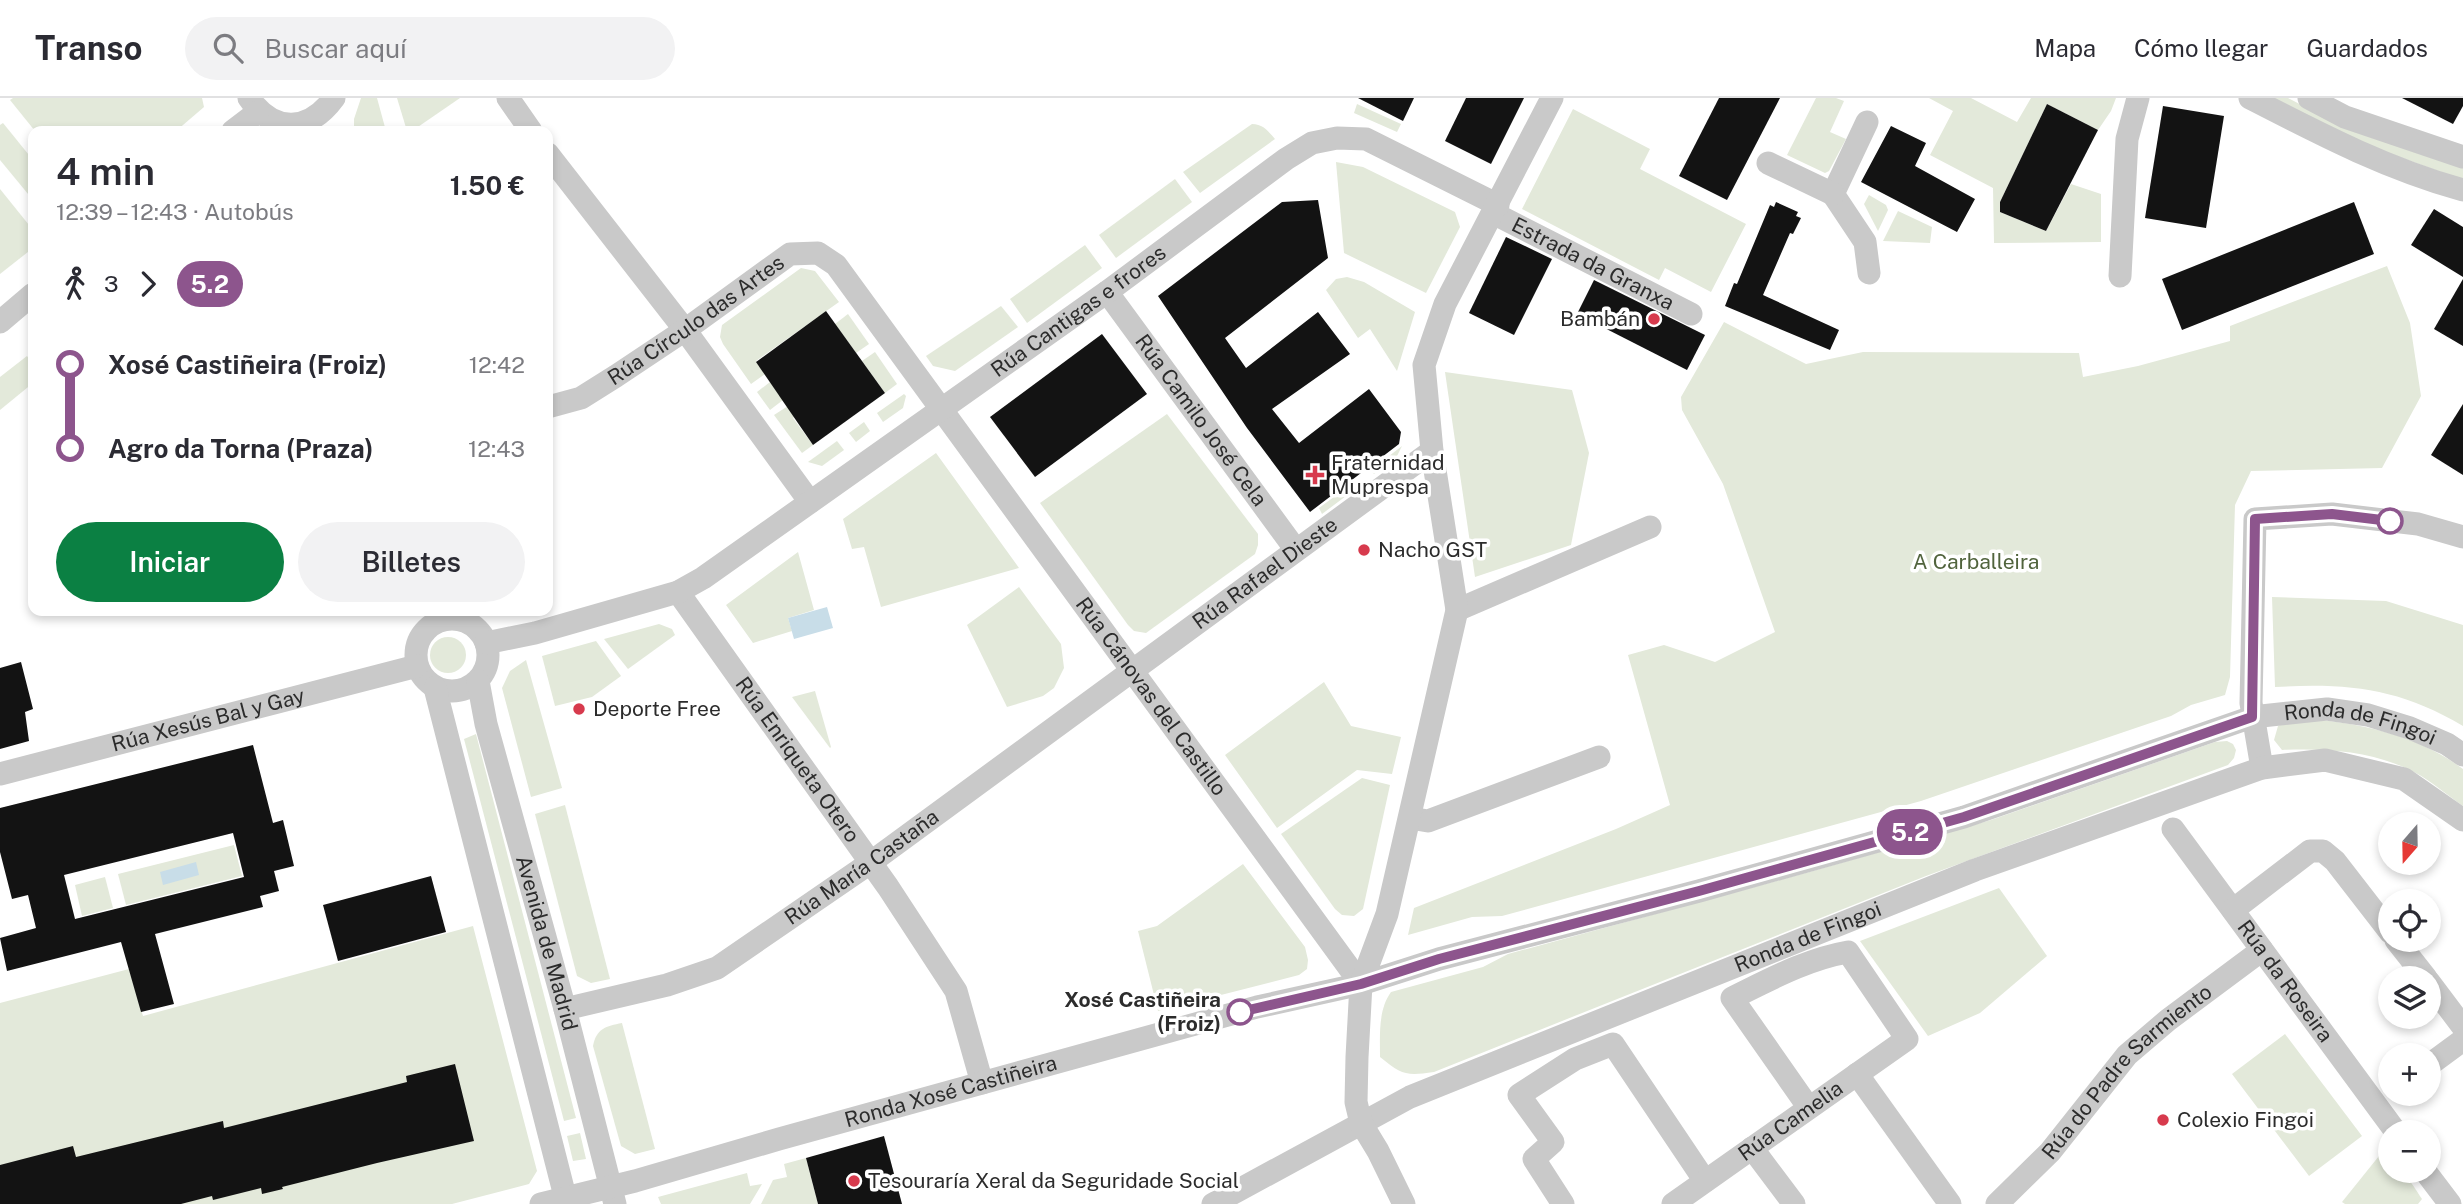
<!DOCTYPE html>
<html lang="es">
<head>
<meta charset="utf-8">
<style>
  :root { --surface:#fff; --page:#f2f2f3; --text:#2b2b33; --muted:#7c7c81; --line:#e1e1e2; --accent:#0b8043 }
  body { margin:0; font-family:"Public Sans",sans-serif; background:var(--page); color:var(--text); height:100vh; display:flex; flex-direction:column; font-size:26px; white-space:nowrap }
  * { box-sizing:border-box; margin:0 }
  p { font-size:23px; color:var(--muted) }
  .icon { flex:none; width:38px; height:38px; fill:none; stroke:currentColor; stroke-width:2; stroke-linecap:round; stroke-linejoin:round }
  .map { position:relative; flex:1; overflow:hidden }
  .drawer { position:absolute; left:28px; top:28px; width:525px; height:490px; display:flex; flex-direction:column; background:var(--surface); border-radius:14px; box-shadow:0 4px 10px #0003 }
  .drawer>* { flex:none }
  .badge { padding:0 14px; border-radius:23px; font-size:24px; line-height:46px }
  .needle { width:46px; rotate:200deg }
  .tools { position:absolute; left:2378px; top:714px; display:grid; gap:14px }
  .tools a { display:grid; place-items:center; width:63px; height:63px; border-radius:50%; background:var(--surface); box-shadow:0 4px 10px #0003; font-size:35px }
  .map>.badge { position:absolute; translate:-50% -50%; box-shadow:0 0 0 4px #fff }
  .legs { display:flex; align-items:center; gap:10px; height:77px; padding:0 28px; font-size:23px }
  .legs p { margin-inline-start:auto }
  .summary { display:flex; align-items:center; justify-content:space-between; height:119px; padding:0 28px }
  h1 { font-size:38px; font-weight:600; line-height:52px }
  .primary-button { display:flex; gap:14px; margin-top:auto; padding:14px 28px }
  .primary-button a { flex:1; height:80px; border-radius:42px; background:var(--accent); color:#fff; font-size:28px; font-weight:600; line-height:80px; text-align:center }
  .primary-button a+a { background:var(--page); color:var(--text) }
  ul { padding:0 28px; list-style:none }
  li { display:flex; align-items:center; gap:24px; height:84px; font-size:26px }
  li i { display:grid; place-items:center; width:10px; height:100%; margin:0 9px; background:currentColor }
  li i::after { content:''; width:18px; height:18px; margin:-9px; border:5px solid; border-radius:50%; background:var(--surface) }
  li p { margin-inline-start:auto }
  li:first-child i { background:linear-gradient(#0000 50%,currentColor 0) }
  li:last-child i { background:linear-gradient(currentColor 50%,#0000 0) }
  header { display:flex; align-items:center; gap:42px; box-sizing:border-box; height:98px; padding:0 35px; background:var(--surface); border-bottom:2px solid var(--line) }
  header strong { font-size:33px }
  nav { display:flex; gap:38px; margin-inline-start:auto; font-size:24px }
  .search { width:490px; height:63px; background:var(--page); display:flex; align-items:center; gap:18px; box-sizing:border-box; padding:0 24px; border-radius:38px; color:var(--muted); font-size:26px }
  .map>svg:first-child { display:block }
</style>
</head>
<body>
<header>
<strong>Transo</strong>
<div class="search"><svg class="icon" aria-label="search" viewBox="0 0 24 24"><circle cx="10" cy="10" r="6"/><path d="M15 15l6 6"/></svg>Buscar aquí</div>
<nav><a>Mapa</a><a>Cómo llegar</a><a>Guardados</a></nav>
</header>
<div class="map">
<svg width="2463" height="1106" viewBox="0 0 2463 1106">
  <rect width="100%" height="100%" fill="#fff"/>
  <!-- green -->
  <g fill="#e3e9da">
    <path d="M 13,0 L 202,0 L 204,9 L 176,33 L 35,33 L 10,2 Z"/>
    <path d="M 361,0 L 377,0 L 386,33 L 354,33 L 354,21 Z"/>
    <path d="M 397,0 L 460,0 L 412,33 L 407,33 Z"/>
    <path d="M 1816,0 L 1836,0 L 1844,3 L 1830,34 L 1846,41 L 1829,73 L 1825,75 L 1787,57 Z"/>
    <path d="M 1929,0 L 1971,0 L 2017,24 L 2031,0 L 2116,0 L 2111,13 L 2098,32 L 2047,6 L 2000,104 L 2000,114 L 2046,133 L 2071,86 L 2101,96 L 2101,144 L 1994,145 L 1993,90 L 1930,57 L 1953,13 Z"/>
    <path d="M 2272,0 L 2288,0 L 2313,13 L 2463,65 L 2463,82 L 2372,49 Z"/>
    <path d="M 1357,6 L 1401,26 L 1397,34 L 1354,15 Z"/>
    <path d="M 1573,11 L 1650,51 L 1640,71 L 1746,126 L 1711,194 L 1665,170 L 1659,182 L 1522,111 Z"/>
    <path d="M 3,25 L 33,62 L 33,102 L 0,62 L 0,27 Z"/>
    <path d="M 1252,26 C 1263,26 1268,33 1275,41 L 1200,95 L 1183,74 Z"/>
    <path d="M 1336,64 L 1363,69 L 1455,114 L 1460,129 L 1426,195 L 1344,155 Z"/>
    <path d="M 1175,81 L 1192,104 L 1116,160 L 1099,137 Z"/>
    <path d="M 0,91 L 33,132 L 33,150 L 0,176 Z"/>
    <path d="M 1869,97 L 1886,107 L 1888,112 L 1878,133 L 1864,106 Z"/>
    <path d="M 1898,113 L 1932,129 L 1930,145 L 1883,143 Z"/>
    <path d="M 1085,147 L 1102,170 L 1027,225 L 1010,201 Z"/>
    <path d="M 2387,168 L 2410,225 L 2421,298 L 2382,370 L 2251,373 L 2235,407 L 2230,579 L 2225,597 L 2191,607 L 2171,618 L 1921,703 L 1502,818 L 1472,819 L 1408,837 L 1414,810 L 1616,731 L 1670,707 L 1628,557 L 1664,547 L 1715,564 L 1775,534 L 1723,386 L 1682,312 L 1681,299 L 1724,224 L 1806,266 L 1863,254 L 2079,255 L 2083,279 L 2138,268 L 2230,243 L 2230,228 Z"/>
    <path d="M 801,170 L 815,173 L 839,204 L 756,263 L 765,276 L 751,286 L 723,246 L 720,239 L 722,227 Z"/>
    <path d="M 1347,179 L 1364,184 L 1415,214 L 1397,273 L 1370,231 L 1358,240 L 1326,192 L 1336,181 Z"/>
    <path d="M 1001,208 L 1018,229 L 955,273 L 933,268 L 926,258 Z"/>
    <path d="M 848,216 L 869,246 L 856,255 L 835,226 Z"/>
    <path d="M 875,254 L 897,286 L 885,295 L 862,263 Z"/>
    <path d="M 27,258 L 33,266 L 33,285 L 0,312 L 0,279 Z"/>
    <path d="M 1445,274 L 1572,292 L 1589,355 L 1571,447 L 1475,479 Z"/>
    <path d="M 770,284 L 783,302 L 770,312 L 757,294 Z"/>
    <path d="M 904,296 L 906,298 L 903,310 L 883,324 L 877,315 Z"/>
    <path d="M 788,308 L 795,318 L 793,320 L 813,347 L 802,355 L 774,317 Z"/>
    <path d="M 1167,316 L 1258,436 L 1258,447 L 1255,456 L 1146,535 L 1134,533 L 1128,527 L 1040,405 Z"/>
    <path d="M 864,324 L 870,333 L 856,344 L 849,335 Z"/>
    <path d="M 837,343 L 844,352 L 822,368 L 808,364 Z"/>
    <path d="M 1402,348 L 1396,360 L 1374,376 L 1371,372 Z"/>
    <path d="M 936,355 L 1019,470 L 881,509 L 864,449 L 852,451 L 843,421 Z"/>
    <path d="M 1342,393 L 1346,398 L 1322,416 L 1319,410 Z"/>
    <path d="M 798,454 L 814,512 L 788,520 L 792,533 L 753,545 L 726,507 Z"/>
    <path d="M 1019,489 L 1061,546 L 1064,570 L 1054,590 L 1043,598 L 1007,609 L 967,527 Z"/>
    <path d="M 2272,499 L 2386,503 L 2463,527 L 2463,628 C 2398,590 2349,585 2275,589 Z"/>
    <path d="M 659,526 L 672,531 L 675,537 L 628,571 L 604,541 Z"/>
    <circle cx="448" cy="557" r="18"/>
    <path d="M 596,543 L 621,578 L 592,599 L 555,608 L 542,558 Z"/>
    <path d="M 526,562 L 562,690 L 531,699 L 502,590 L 510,573 Z"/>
    <path d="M 1324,584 L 1351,628 L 1401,639 L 1392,676 L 1357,672 L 1277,730 L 1225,657 Z"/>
    <path d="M 815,593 L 831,649 L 830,650 L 792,599 Z"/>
    <path d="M 2322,622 C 2373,628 2421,640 2463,671 L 2463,708 C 2447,697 2431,683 2414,674 C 2373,653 2327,650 2282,652 L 2274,642 L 2278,628 L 2286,624 Z"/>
    <path d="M 476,636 L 576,1020 L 564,1023 L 464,641 Z"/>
    <path d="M 2227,643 L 2233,646 L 2236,652 L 2234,660 L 2228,667 L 1926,778 L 1434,974 C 1406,978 1402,977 1380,959 C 1380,937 1378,912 1391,894 L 1483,869 L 1508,856 L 1813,773 L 1991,722 L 2215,644 Z"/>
    <path d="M 1362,680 L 1390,687 L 1363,811 L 1354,818 L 1342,817 L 1335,811 L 1281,736 Z"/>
    <path d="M 565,707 L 610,881 L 591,885 L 577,878 L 535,716 Z"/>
    <path d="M 234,747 L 242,778 L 126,807 L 118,776 Z"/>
    <path d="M 1243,766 L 1305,849 L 1308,862 L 1307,871 L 1299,877 L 1158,913 L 1138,833 L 1157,828 Z"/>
    <path d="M 105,779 L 113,810 L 82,818 L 75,787 Z"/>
    <path d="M 1999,790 L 2047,858 L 1980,915 L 1928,938 L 1860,843 Z"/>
    <path d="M 473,828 L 537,1073 L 529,1086 L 452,1106 L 0,1106 L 0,905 L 129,871 L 143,918 Z"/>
    <path d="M 622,925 L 655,1051 L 635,1056 L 621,1048 L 593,948 C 596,931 606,928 622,925 Z"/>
    <path d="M 2285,936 L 2362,1038 L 2309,1078 L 2232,976 Z"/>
    <path d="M 580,1035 L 586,1061 L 573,1063 L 567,1038 Z"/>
    <path d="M 2379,1058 L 2390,1066 L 2390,1073 C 2407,1073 2413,1088 2422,1101 L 2418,1106 L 2345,1106 L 2342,1104 Z"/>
    <path d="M 806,1060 L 818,1106 L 761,1106 L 773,1082 L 787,1079 L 784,1066 Z"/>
    <path d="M 747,1075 L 750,1088 L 762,1086 L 750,1106 L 661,1106 L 658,1099 Z"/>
  </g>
  <!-- water -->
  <g fill="#c8dde8">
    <path d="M 827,509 L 833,530 L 794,541 L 788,520 Z"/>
    <path d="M 196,764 L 199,777 L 163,787 L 160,774 Z"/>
  </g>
  <!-- building -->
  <g fill="#131313" fill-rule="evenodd">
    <path d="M 1358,0 L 1414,0 L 1403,23 Z"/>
    <path d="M 1466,0 L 1524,0 L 1491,66 L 1445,43 Z"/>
    <path d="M 1719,0 L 1780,0 L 1727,102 L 1679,78 Z"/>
    <path d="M 2402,0 L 2463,0 L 2463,8 L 2453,26 Z"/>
    <path d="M 2047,6 L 2098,32 L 2046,133 L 2000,114 L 2000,104 Z"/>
    <path d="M 2163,8 L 2224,18 L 2206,130 L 2145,120 Z"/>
    <path d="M 1891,28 L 1926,45 L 1915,68 L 1975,101 L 1957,134 L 1861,84 Z"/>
    <path d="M 1318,102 L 1328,160 L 1225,240 L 1246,270 L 1318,214 L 1350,256 L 1272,311 L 1299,345 L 1369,291 L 1401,334 L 1399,346 L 1310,414 L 1247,330 L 1158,198 L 1282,104 Z"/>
    <path d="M 1776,104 L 1798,114 L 1796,118 L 1801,120 L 1793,136 L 1790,135 L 1763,197 L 1839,232 L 1830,252 L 1725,208 L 1734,185 L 1737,186 L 1770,107 L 1774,109 Z"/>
    <path d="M 2354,104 L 2374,156 L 2182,232 L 2162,181 Z"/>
    <path d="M 2434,111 L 2463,129 L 2463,179 L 2411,147 Z"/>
    <path d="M 1506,139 L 1552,161 L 1514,237 L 1469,215 Z"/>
    <path d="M 2463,181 L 2463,248 L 2434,231 Z"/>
    <path d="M 1594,182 L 1705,237 L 1687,272 L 1577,216 Z"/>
    <path d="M 826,213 L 885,295 L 813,347 L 756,264 Z"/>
    <path d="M 1102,236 L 1147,296 L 1035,379 L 990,319 Z"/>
    <path d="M 2463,306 L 2463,377 L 2431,357 Z"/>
    <path d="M 21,564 L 33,611 L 25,614 L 29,643 L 0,651 L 0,570 Z"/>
    <path d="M 253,647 L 273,725 L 283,722 L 294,768 L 274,773 L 279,793 L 260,798 L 263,809 L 155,836 L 174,906 L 141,914 L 121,844 L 7,873 L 0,840 L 36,830 L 28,797 L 12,801 L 0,754 L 0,710 ZM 233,735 L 244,779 L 75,821 L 64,777 Z"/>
    <path d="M 431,778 L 446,834 L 338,863 L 323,807 Z"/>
    <path d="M 455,966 L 474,1043 L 377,1065 L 282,1089 L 283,1091 L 262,1096 L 261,1090 L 213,1102 L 212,1098 L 181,1106 L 0,1106 L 0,1067 L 73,1048 L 76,1059 L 223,1023 L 224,1030 L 407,984 L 406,978 Z"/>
    <path d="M 884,1038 L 902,1106 L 818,1106 L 806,1060 Z"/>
  </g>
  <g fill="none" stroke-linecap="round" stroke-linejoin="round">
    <!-- minor -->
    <g stroke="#c9c9c9" stroke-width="23">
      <path d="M 249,0 C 274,36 309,34 334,0"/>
      <path d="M 508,0 L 531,33"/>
      <path d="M 2250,0 C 2322,37 2385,70 2463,92"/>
      <path d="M 2309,0 L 2345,19 L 2463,59"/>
      <path d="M 1867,24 L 1833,96 L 1865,144 L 1869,175"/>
      <path d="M 233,33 L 258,14"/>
      <path d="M 548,56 L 685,232 L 810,404"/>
      <path d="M 1768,65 L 1833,96"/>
      <path id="s1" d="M 1493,115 L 1691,216"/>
      <path d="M 2120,178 L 2127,41 L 2138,0"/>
      <path id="s2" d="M 1107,194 L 1296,452"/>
      <path d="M 0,224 L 33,196"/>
      <path id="s3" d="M 548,309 L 581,300 L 616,278 L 685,232 L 790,156 L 818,155 L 836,167 L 1361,886"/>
      <path id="s4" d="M 678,494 L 888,789 L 956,893 L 982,985"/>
      <path d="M 1457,512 L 1650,429"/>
      <circle cx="452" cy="557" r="36"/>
      <path id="s5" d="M 486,545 L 535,535 L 678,494 L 703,480 L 1107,194 L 1286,61 L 1312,45 L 1337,40 L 1366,41 L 1498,107"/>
      <path id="s6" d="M 478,583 L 486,626 L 565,911 L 615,1106"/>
      <path d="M 435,590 L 567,1106"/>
      <path d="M 2262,670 L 2251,605 L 2255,421 L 2332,416 L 2418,426 L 2463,439"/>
      <path id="s7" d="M 0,676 L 417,568"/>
      <path d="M 1410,720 L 1428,723 L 1599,659"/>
      <path id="s8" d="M 2173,731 L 2396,1034"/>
      <path d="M 2233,812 L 2310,753 L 2323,753 L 2335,763 L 2390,834"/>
      <path d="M 2396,842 L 2426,880"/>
      <path d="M 2429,884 L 2463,929"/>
      <path id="s9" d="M 565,911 L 667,887 L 717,870 L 870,765 L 1432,353"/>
      <path d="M 2429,967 L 2463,942"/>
      <path d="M 1857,976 L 1950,1106"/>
      <path d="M 1752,1050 L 1794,1106"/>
      <path d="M 2425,1073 L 2450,1106"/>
      <path id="s10" d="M 541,1106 L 635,1083 L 779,1041 L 1257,909 L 1361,886 L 1439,861 L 1699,793 L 1964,719 L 2252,619 L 2327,611 L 2368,617 L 2410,630 L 2447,646 L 2463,657"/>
      <path id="s11" d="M 1213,1106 L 1410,999 L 1975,772 L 2262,670 L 2325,662 L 2404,681 L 2463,722"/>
      <path d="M 1404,1106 L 1378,1053 L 1361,1025 L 1356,1004 L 1357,959 L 1361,886 L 1387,816 L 1457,512 L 1432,353 L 1424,267 L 1445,206 L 1552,0"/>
      <path d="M 1563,1106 L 1534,1061 L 1553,1044 L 1519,997 L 1575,961 L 1613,946 L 1705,1083"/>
      <path id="s12" d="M 1673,1106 L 1907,941 L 1848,854 C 1807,861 1769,882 1732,900 L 1809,1010"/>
      <path id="s13" d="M 1997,1106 L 2050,1054 L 2127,957 L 2168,922 L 2262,852"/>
    </g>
  </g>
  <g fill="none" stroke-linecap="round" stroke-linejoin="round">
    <!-- line-1 casing -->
    <g stroke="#fff" stroke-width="16">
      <path id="line-1" d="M 1240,914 L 1361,886 L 1439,861 L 1699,793 L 1964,719 L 2252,619 L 2255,421 L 2332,416 L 2390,423"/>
    </g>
    <!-- line-1 -->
    <use href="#line-1" stroke="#8d558d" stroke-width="10"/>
  </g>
  <!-- markers -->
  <g fill="#d73a4d" stroke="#fff" stroke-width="2.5">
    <circle cx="1654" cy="221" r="7"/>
    <path d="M1311.5 366.5h7v7h7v7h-7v7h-7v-7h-7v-7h7z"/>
    <circle cx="1364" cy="452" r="7"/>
    <circle cx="579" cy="611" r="7"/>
    <circle cx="2163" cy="1022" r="7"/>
    <circle cx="854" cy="1083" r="7"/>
  </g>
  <g fill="#fff" stroke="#8d558d" stroke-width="3.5">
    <circle cx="2390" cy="423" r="12"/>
    <circle cx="1240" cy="914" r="12"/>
  </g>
  <g text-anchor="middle" stroke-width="7" stroke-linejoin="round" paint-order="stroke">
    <!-- street labels -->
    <g font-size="21" fill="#2c2c2c" stroke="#fff">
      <text dy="7" stroke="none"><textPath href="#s1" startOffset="112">Estrada da Granxa</textPath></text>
      <text dy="7" stroke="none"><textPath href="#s5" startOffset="688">Rúa Cantigas e frores</textPath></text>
      <text dy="7" stroke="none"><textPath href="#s3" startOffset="173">Rúa Círculo das Artes</textPath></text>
      <text dy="7" stroke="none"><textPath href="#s2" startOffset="159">Rúa Camilo José Cela</textPath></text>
      <text dy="7" stroke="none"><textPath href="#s9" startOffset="833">Rúa Rafael Dieste</textPath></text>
      <text dy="7" stroke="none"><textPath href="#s3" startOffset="872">Rúa Cánovas del Castillo</textPath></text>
      <text dy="7" stroke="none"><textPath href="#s7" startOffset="215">Rúa Xesús Bal y Gay</textPath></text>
      <text dy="7" stroke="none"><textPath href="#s10" startOffset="1890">Ronda de Fingoi</textPath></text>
      <text dy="7" stroke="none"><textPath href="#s4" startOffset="206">Rúa Enriqueta Otero</textPath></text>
      <text dy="7" stroke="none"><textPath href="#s9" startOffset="334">Rúa María Castaña</textPath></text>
      <text dy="7" stroke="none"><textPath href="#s11" startOffset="653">Ronda de Fingoi</textPath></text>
      <text dy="7" stroke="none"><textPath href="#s6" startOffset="271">Avenida de Madrid</textPath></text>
      <text dy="7" stroke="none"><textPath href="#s8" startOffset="189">Rúa da Roseira</textPath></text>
      <text dy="7" stroke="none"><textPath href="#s13" startOffset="186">Rúa do Padre Sarmiento</textPath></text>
      <text dy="7" stroke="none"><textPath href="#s10" startOffset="425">Ronda Xosé Castiñeira</textPath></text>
      <text dy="7" stroke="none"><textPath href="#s12" startOffset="144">Rúa Camelia</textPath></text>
    </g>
    <!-- poi labels -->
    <g font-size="21" fill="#2c2c2c" stroke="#fff" text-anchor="start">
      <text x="1640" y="228" text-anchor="end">Bambán</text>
      <text x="1331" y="372">Fraternidad<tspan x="1331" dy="24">Muprespa</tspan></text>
      <text x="1378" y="459">Nacho GST</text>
      <text x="593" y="618">Deporte Free</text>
      <text x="2177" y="1029">Colexio Fingoi</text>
      <text x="868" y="1090">Tesouraría Xeral da Seguridade Social</text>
    </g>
    <!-- park labels -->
    <g font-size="21" fill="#51643d" stroke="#fff">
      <text x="1976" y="471">A Carballeira</text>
    </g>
    <!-- stop labels -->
    <g font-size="21" font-weight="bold" fill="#2c2c2c" stroke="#fff" text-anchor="end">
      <text x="1221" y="909">Xosé Castiñeira<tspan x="1221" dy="24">(Froiz)</tspan></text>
    </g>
  </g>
</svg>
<div class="tools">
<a><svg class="needle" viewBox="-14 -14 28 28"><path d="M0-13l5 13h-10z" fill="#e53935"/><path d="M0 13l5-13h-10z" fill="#7c7c81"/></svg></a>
<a><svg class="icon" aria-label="locate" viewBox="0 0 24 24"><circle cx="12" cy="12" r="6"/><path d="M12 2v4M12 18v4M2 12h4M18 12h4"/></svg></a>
<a><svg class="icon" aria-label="layers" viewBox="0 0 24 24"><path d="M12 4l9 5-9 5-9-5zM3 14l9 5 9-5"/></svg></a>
<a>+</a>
<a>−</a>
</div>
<b class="badge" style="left:1910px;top:734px;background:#8d558d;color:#fff">5.2</b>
<section class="drawer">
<div class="summary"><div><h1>4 min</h1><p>12:39 – 12:43 · Autobús</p></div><b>1.50 €</b></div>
<div class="legs"><svg class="icon" aria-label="walk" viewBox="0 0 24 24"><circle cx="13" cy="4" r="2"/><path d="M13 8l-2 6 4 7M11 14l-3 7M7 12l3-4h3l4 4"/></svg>3<svg class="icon" aria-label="forward" viewBox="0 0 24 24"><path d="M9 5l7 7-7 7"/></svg><b class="badge" style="background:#8d558d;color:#fff">5.2</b></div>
<ul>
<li><i style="color:#8d558d"></i><b>Xosé Castiñeira (Froiz)</b><p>12:42</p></li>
<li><i style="color:#8d558d"></i><b>Agro da Torna (Praza)</b><p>12:43</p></li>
</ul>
<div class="primary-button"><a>Iniciar</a><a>Billetes</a></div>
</section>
</div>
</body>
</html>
